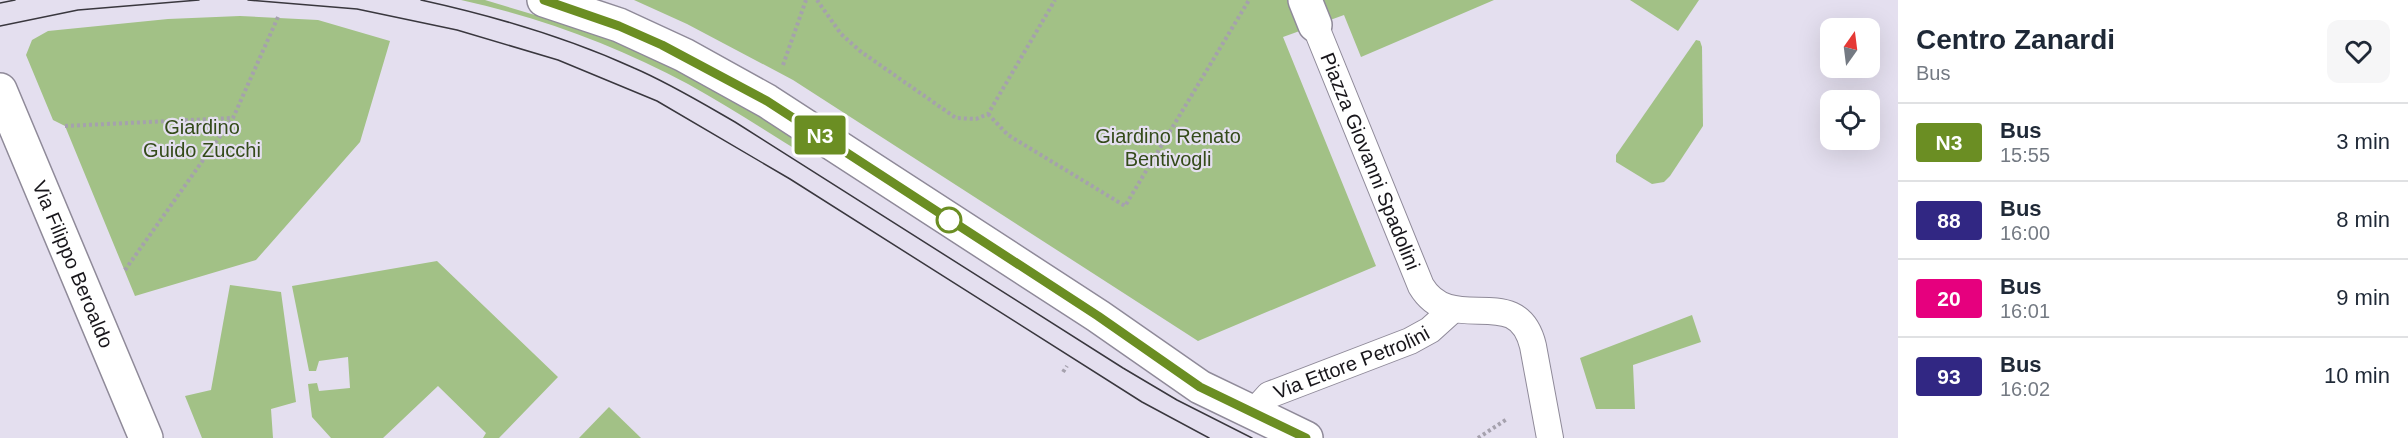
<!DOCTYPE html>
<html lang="en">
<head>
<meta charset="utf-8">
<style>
  :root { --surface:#fff; --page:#f6f6f7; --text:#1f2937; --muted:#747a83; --line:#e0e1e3 }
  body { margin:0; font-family:Helvetica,sans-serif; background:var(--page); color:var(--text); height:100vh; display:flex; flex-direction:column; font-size:22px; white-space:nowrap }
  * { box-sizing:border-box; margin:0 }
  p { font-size:20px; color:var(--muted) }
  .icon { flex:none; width:33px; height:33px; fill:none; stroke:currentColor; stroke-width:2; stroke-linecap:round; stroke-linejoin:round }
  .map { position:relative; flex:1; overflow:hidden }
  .sheet { display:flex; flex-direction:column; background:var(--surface); width:510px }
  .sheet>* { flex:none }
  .badge { padding:0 12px; border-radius:4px; font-size:21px; line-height:39px }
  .needle { width:39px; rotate:14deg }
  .tools { position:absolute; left:1820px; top:18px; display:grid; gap:12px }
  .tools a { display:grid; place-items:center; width:60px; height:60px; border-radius:12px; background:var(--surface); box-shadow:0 6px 24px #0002; font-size:30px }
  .map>.badge { position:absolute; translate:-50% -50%; box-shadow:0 0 0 3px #fff }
  .round { display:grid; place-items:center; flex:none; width:63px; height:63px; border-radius:12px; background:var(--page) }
  .overview { display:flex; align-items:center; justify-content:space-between; height:102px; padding:0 18px }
  h1 { font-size:28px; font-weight:800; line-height:45px }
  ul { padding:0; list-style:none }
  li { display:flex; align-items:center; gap:18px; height:78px; padding:0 18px; border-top:2px solid var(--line) }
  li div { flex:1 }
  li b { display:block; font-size:22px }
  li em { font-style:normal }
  li .badge { min-width:66px; font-weight:700; text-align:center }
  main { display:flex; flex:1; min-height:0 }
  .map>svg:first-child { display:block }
</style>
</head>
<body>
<main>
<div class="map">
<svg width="1898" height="438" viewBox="0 0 1898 438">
  <rect width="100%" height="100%" fill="#e4dfef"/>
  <!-- green -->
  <g fill="#a2c186">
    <path d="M 461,0 L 485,0 L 602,35 L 690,73 L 812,146 L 805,155 C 766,131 728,106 688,84 C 618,46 539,17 461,0 Z"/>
    <path d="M 634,0 L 1494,0 L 1361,57 L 1344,15 L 1283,37 L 1376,266 L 1198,341 L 793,80 L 687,24 Z"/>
    <path d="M 1630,0 L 1699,0 L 1678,31 Z"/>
    <path d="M 240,16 L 318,20 L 390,41 L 360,142 L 256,260 L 135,296 L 65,126 L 53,120 L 26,55 L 32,40 L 48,31 L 168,19 Z"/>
    <path d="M 1696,40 L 1700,41 L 1702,47 L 1703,126 L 1670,176 L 1664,182 L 1652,184 L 1616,162 L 1616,155 Z"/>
    <path d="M 437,261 L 558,377 L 499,438 L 483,438 L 486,433 L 438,386 L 383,438 L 331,438 L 312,417 L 308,384 L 317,383 L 319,391 L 350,388 L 348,357 L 319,361 L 316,371 L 309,371 L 292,286 Z"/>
    <path d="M 230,285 L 281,292 L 296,402 L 271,409 L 273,438 L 202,438 L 185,396 L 211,390 Z"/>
    <path d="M 1692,315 L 1701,342 L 1633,365 L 1635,409 L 1596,409 L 1580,358 Z"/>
    <path d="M 609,407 L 641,438 L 579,438 Z"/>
  </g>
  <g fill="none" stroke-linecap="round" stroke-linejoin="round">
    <!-- service casing -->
    <g stroke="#8f8a99" stroke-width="28">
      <g id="service">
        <path id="s1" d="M 1315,25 L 1421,286 C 1452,338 1517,280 1533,346 L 1550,438"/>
        <path id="s2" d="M 1252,414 L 1269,395 L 1410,341 L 1430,330 L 1451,311"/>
      </g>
    </g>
    <!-- pedestrian casing -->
    <g stroke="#8f8a99" stroke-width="36">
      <path id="pedestrian" d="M 1305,0 L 1315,25"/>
    </g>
    <!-- minor casing -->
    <g stroke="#8f8a99" stroke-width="36">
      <g id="minor">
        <path id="s3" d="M 0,90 L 146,438"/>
      </g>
    </g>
    <!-- secondary casing -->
    <g stroke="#8f8a99" stroke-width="36">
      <path id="secondary" d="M 544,0 L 619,25 L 684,55 L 767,101 L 1098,316 L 1200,387 L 1306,438"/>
    </g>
    <!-- path -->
    <g stroke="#a5a1ad" stroke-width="4" stroke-dasharray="3 3" stroke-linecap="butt">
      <path d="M 817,0 L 841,34 L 860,51 L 956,118 L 976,119 L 988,114 L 1055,0"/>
      <path d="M 783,65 L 806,0"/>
      <path d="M 988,114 L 1008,135 L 1125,206 L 1249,0"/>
      <path d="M 65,126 L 232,118"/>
      <path d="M 125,270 L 233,118 L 278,17"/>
      <path d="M 1063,372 L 1067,366"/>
      <path d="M 1478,438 L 1507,419"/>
    </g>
    <!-- service -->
    <use href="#service" stroke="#fff" stroke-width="26"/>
    <!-- pedestrian -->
    <use href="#pedestrian" stroke="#fff" stroke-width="33"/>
    <!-- minor -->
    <use href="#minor" stroke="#fff" stroke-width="33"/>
    <!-- secondary -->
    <use href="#secondary" stroke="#fff" stroke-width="33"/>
    <!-- tram -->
    <g stroke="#39373e" stroke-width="1.5">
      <path d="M 248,0 L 357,9 L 457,30 L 558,60 L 657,101 L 790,179 L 1142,402 L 1209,438"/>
      <path d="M 421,0 C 494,16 566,37 634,68 C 669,83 702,103 735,122 L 1123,368 L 1177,400 L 1252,438"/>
      <path d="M 0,3 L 15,0"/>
      <path d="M 0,26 L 78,10 L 199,0"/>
    </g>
  </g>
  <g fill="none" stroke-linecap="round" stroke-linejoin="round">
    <!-- line casing -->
    <g stroke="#fff" stroke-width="14">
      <path id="line" d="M 544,0 L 619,26 L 662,45 L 767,101 L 1098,316 L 1200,387 L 1306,438"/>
    </g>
    <!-- line -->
    <use href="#line" stroke="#6b8e23" stroke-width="9"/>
  </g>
  <!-- markers -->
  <circle fill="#fff" stroke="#6b8e23" stroke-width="3" cx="949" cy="220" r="12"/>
  <g text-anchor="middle" stroke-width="4.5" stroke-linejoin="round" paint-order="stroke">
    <!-- park labels -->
    <g font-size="20" fill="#344b1a" stroke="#e4dfef">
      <text x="202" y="134">Giardino<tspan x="202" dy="23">Guido Zucchi</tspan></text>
      <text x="1168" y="143">Giardino Renato<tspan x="1168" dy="23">Bentivogli</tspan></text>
    </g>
    <!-- street labels -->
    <g font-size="20" fill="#18161b" stroke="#e4dfef">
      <text dy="7" stroke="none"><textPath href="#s1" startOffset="147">Piazza Giovanni Spadolini</textPath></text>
      <text dy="7" stroke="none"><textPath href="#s3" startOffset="189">Via Filippo Beroaldo</textPath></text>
      <text dy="7" stroke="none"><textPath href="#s2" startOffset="114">Via Ettore Petrolini</textPath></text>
    </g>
  </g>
</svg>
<div class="tools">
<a><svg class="needle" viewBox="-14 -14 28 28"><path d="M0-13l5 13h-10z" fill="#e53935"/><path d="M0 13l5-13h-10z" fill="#747a83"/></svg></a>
<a><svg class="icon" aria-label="locate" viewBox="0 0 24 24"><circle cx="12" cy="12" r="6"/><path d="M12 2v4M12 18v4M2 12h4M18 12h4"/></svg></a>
</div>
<b class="badge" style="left:820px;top:135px;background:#6b8e23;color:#fff">N3</b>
</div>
<section class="sheet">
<div class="overview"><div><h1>Centro Zanardi</h1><p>Bus</p></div><a class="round"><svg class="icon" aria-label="heart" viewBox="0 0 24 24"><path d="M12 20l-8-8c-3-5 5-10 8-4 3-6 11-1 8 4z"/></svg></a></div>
<ul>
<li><span class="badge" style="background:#6b8e23;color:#fff">N3</span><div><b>Bus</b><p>15:55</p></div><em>3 min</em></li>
<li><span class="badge" style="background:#312783;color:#fff">88</span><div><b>Bus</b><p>16:00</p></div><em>8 min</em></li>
<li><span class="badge" style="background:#e6007e;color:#fff">20</span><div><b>Bus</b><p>16:01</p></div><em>9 min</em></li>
<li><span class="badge" style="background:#312783;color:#fff">93</span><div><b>Bus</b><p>16:02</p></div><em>10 min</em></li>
</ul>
</section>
</main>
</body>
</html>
